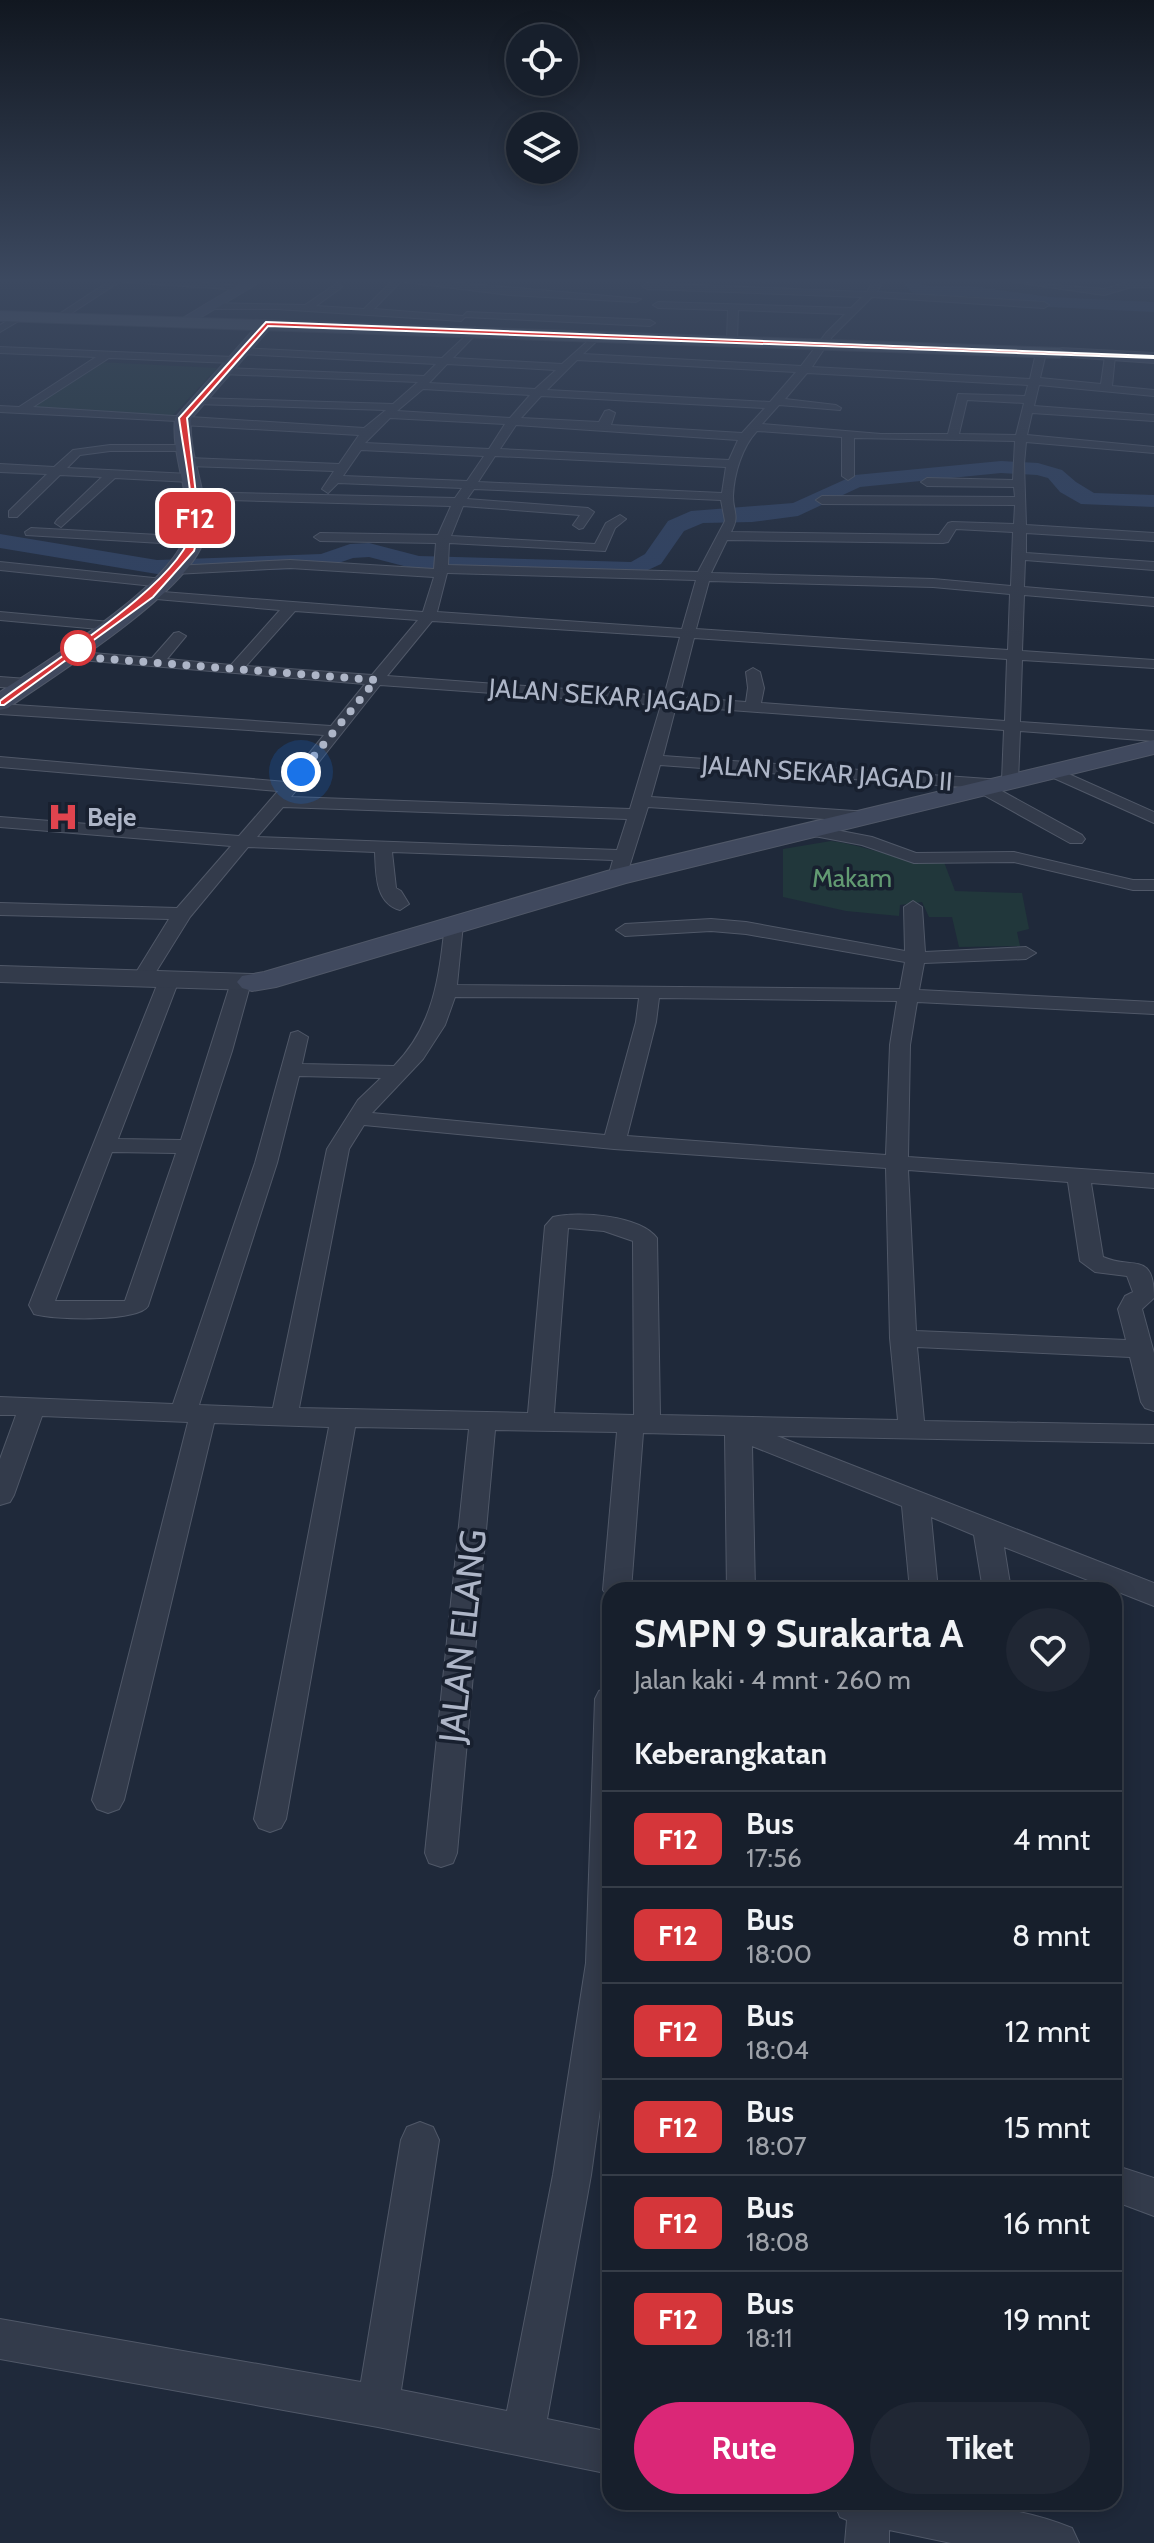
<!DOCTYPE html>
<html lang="id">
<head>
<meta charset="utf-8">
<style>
  :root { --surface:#171f2c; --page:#202734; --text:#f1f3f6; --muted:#9ea2a9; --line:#363d48; --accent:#db2777 }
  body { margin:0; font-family:Cabin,sans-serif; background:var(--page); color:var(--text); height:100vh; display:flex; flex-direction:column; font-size:30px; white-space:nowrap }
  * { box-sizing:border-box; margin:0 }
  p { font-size:26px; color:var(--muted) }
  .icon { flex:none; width:44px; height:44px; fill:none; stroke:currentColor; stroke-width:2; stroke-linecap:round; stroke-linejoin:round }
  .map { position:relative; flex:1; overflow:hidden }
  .panel { position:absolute; left:602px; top:1582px; width:520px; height:928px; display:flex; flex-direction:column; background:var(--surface); border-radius:24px; box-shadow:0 4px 20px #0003,0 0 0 2px var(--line) }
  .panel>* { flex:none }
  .badge { padding:0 16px; border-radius:12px; font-size:28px; line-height:52px }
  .fabs { position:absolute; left:506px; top:24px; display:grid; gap:16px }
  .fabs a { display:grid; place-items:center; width:72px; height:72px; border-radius:50%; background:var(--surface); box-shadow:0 4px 20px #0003,0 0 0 2px var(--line); font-size:40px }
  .you { position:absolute; width:40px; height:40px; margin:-20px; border:6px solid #fff; border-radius:50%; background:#1a73e8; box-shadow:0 0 0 12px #1a73e833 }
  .map>.badge { position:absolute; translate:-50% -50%; box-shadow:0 0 0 4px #fff }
  h2 { padding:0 32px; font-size:30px; line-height:72px }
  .round { display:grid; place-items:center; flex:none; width:84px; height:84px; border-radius:42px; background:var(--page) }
  .overview { display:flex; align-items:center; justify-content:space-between; height:136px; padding:0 32px }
  h1 { font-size:38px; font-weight:700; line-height:60px }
  .button { display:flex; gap:16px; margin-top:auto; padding:16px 32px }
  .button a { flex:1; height:92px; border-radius:48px; background:var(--accent); color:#fff; font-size:32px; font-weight:700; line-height:92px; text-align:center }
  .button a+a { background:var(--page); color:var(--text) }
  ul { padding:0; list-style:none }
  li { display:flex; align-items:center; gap:24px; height:96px; padding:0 32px; border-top:2px solid var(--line) }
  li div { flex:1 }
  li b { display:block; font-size:30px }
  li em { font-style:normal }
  li .badge { min-width:88px; font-weight:700; text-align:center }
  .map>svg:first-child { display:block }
</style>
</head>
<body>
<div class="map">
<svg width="1154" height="2543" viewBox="0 0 1154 2543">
  <rect width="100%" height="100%" fill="#1f293a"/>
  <!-- green -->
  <g fill="#21373b">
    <path d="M 98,362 L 217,368 L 172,416 L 26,409 Z"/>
    <path d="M 831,841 C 871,846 902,864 944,862 L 955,891 L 1022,893 L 1029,929 L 1017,932 L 1020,946 L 959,947 L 952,917 L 929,917 L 922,902 L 900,905 L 899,916 L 846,911 L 783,897 L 783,849 Z"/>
  </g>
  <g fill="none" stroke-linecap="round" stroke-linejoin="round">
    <!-- river -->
    <g fill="#2f4161" fill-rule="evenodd">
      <path d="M 907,282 L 923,282 L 922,285 L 928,286 L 971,286 L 1049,297 L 1154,302 L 1154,312 L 1049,307 L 971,296 L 928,296 L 911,292 L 905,285 Z"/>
      <path d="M 1001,461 L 1038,463 L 1062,470 L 1076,482 L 1094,493 L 1154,495 L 1154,507 L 1081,504 L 1060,492 L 1048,478 L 1037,475 L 1001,473 L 860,487 L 798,516 L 752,522 L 703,523 L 684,531 L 661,564 L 635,576 L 419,570 L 369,557 L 353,558 L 324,568 L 157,574 L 0,548 L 0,534 L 157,560 L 321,554 L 350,544 L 369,543 L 419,556 L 631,562 L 645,554 L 668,521 L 691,511 L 793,503 L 855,475 Z"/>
    </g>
    <!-- minor casing -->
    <g stroke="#505868" stroke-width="2">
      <g id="minor">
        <path d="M 108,282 L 119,282 L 61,320 L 53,318 Z"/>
        <path d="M 125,282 L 198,282 L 249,287 L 244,290 Z"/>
        <path d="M 339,282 L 342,287 L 316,306 L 364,309 L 391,282 L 400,282 L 374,309 L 463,316 L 467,312 L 650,320 L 655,323 L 650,326 L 465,317 L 461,321 L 277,309 L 208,309 L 203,306 L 208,303 L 305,305 Z"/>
        <path d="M 405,282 L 448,282 L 641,299 L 636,302 L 510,295 Z"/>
        <path d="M 873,282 L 882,282 L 877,292 L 1044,302 L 1049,305 L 1044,308 L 872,297 L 832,337 L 812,367 L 1030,379 L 1036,353 L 1041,350 L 1046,353 L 1040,378 L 1101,384 L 1105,356 L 1110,353 L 1115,356 L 1112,386 L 1154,390 L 1154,396 L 1039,385 L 1034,406 L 1154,415 L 1154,421 L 1032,413 L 1027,435 L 1154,447 L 1154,453 L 1026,442 L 1024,464 L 1026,525 L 1154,533 L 1154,541 L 1026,533 L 1026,553 L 1154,562 L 1154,570 L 1025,560 L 1024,587 L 1154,598 L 1154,606 L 1024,595 L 1022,651 L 1154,660 L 1154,668 L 1022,660 L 1020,722 L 1154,731 L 1154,741 L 1020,731 L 1018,782 L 1000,790 L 1082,835 L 1085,839 L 1082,843 L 1070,843 L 980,793 L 978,788 L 660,765 L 651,797 L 869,812 L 878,817 L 869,822 L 648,807 L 626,877 L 617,882 L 608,877 L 613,860 L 392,852 L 396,888 L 401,891 L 409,904 L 400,910 C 375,903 376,874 375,852 L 248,847 L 190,917 L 149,983 L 142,985 L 132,979 L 169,919 L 0,915 L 0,903 L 177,908 L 231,846 L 0,827 L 0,817 L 239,836 L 278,791 L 0,767 L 0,757 L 286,782 L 324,735 L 0,714 L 0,704 L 331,726 L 365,684 L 68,659 L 61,655 L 68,651 L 152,658 L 174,633 L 179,632 L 186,636 L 167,659 L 231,665 L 280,610 L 145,598 L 143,595 L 150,591 L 423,612 L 434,577 L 290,568 L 174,574 L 167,570 L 174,566 L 290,560 L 434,569 L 436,543 L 320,541 L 314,537 L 320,533 L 438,535 L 451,506 L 193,499 L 187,495 L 189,492 L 455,498 L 462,488 L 338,483 L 328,493 L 322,489 L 334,471 L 188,466 L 182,462 L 188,458 L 339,464 L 359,435 L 182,425 L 177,421 L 0,412 L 0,406 L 19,407 L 96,357 L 0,353 L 0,347 L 233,357 L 238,360 L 233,363 L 109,358 L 33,407 L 364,428 L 386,410 L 196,404 L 191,401 L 196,398 L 393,404 L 418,382 L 222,374 L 217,371 L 222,368 L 424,376 L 436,364 L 241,354 L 236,351 L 241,348 L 442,358 L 475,327 L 478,332 L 453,358 L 562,364 L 598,332 L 603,335 L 583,354 L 801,366 L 826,333 L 845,314 L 738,310 L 737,340 L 732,343 L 727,340 L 728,310 L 658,308 L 653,305 L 658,302 L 851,308 L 862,297 L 647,289 L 642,286 L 647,283 L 867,292 ZM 577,360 L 796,372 L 770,402 L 547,390 ZM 447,364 L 556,370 L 535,389 L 429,383 ZM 807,373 L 1028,385 L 1025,396 L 958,394 L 948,434 L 881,434 L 762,424 L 779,405 L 840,410 L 841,408 L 836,405 L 785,399 ZM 423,389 L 530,395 L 510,418 L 397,411 ZM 541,396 L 765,408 L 742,433 L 611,425 L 615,413 L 609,410 L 605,411 L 599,422 L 521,418 ZM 967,400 L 1024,403 L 1016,435 L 959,434 ZM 390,418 L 505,424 L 489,449 L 365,443 ZM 516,425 L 738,440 L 729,460 L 500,449 ZM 757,431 L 842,437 L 842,476 L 848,480 L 854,476 L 854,438 L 1015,441 L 1013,480 L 927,478 L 921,482 L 927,486 L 1014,487 L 1015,497 L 822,496 L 816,500 L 822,504 L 1015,505 L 1014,524 L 952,522 L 948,523 L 939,535 L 731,532 C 740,515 733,513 733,496 C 734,474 742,447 757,431 ZM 361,450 L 484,456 L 467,481 L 343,476 ZM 495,456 L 726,467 L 722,493 L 478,482 ZM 474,489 L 721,500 L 725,521 L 698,572 L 448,565 L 449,543 L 605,551 L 615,528 L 626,519 L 620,515 L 606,523 L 595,544 L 451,536 L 463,506 L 580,515 L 573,525 L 579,529 L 583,528 L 594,512 L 588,508 L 467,499 ZM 956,529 L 1013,532 L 1011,586 L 933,579 L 711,573 L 727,540 L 943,543 L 948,542 ZM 447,573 L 448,573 L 696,580 L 682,629 L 437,612 ZM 709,581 L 933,587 L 1010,594 L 1008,650 L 696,629 ZM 295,611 L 418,620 L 372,675 L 246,666 ZM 432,621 L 680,637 L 664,696 L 387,676 ZM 694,638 L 1007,659 L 1005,721 L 761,703 L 764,688 L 760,672 L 753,668 L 746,672 L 748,688 L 746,702 L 679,697 ZM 380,685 L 661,705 L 630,809 L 291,797 ZM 676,706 L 1004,730 L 1002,780 L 663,756 ZM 283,807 L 627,819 L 617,850 L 257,837 Z"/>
        <path d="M 1015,282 L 1104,289 L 1128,282 L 1154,282 L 1154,287 L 1132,287 L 1104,295 Z"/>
        <path d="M 19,314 L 22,319 L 0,332 L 0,325 Z"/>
        <path d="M 110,445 L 186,445 L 192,448 L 186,451 L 110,451 L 80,455 L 67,468 L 190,474 L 196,478 L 190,482 L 115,478 L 61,527 L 55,523 L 57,520 L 102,477 L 60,475 L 17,517 L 9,517 L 9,511 L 47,474 L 0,472 L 0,464 L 54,467 L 73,450 Z"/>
        <path d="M 31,528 L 195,537 L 201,541 L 195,545 L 26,535 L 25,532 Z"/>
        <path d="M 0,562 L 163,579 L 170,583 L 163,587 L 0,570 Z"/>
        <path d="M 0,612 L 110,622 L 117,626 L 110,630 L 0,620 Z"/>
        <path d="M 0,677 L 27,679 L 35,684 L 27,689 L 0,687 Z"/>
        <path d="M 1053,767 L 1154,812 L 1154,823 L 1047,775 L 1045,772 L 1047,769 Z"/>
        <path d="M 815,826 L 872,837 L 916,853 L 1014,852 L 1133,880 L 1154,880 L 1154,890 L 1133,890 L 1014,862 L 914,863 L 862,845 L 809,835 L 806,831 L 809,827 Z"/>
        <path d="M 913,901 L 922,907 L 925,952 L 1026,947 L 1036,953 L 1026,959 L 924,963 L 919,990 L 1154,1002 L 1154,1014 L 917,1002 L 910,1045 L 908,1157 L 1154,1174 L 1154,1188 L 1091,1183 L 1103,1257 C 1132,1270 1154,1250 1154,1298 L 1142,1309 L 1154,1353 L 1154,1411 L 1145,1408 L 1141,1402 L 1130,1357 L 917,1347 L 924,1421 L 1154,1425 L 1154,1443 L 777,1436 L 1154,1583 L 1154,1606 L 1004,1547 L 1011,1590 L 983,1590 L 974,1535 L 931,1517 L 938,1590 L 910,1590 L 902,1506 L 752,1446 L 755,1590 L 727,1590 L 725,1435 L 643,1433 L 631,1590 L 610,1590 L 610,1599 L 603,1590 L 617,1432 L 495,1430 L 457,1853 L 453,1863 L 441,1867 L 429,1863 L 425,1853 L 469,1429 L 355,1427 L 286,1819 L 281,1828 L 270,1832 L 259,1828 L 254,1819 L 329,1427 L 214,1423 L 124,1800 L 119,1809 L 108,1813 L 97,1809 L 92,1800 L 188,1422 L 42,1416 L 14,1495 L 10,1502 L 0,1505 L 0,1459 L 16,1415 L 0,1415 L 0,1397 L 173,1404 L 255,1163 L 291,1033 L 298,1031 L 308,1037 L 302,1064 L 394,1066 C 434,1025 439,978 445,924 L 454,918 L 463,924 L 457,985 L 900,989 L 905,962 L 746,934 L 711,931 L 625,936 L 616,930 L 625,924 L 711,919 L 746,922 L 905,951 L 904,907 ZM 455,997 L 639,998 L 636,1022 L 605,1135 L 372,1113 L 423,1059 L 445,1025 ZM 659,998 L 897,1001 L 890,1045 L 886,1155 L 627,1136 L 656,1022 ZM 299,1076 L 381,1078 L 358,1100 L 327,1149 L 273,1408 L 199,1405 L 277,1163 ZM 364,1125 L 614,1149 L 886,1168 L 890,1338 L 898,1420 L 660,1415 L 657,1238 C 640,1215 578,1211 553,1217 L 545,1226 L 528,1413 L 299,1408 L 349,1149 ZM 908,1170 L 1068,1182 L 1080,1261 L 1095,1272 L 1127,1276 L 1133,1292 L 1125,1296 L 1118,1309 L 1126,1340 L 916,1331 ZM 568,1228 L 604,1231 L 633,1241 L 634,1415 L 554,1413 Z"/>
        <path d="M 169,974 L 179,980 L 118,1139 L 181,1140 L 231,982 L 241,976 L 251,982 L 232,1051 L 148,1306 C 138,1322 54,1320 34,1314 L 29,1305 L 159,980 ZM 112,1152 L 176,1153 L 125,1301 L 55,1301 Z"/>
        <path d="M 610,1687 L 610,2037 L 591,2175 L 547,2419 L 610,2432 L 610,2474 L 378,2427 L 0,2359 L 0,2319 L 361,2382 L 401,2140 L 407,2127 L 420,2122 L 433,2127 L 439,2140 L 401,2390 L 507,2411 L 553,2175 L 586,1963 L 595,1699 L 599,1691 Z"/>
        <path d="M 1114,2165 L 1154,2178 L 1154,2216 L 1114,2201 Z"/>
        <path d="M 834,2502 C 913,2502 997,2497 1072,2528 L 1079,2543 L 951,2543 L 889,2530 L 889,2543 L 845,2543 L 847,2520 L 840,2517 Z"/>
      </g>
    </g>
    <!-- tertiary casing -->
    <g stroke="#505868" stroke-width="2">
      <path id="tertiary" d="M 0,966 L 252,974 L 261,976 L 265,982 L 261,988 L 252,990 L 0,982 Z"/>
    </g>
    <!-- secondary casing -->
    <g stroke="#505868" stroke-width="2">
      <g id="secondary">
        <path d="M 243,282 L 260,282 L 188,325 L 183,326 L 176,322 Z"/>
        <path d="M 266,320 L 273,324 L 271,327 L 191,419 C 188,458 211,496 205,535 C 197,588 53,676 8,708 L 0,710 L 0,692 C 43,663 182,580 187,528 C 190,491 171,456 175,418 L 261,321 Z"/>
        <path d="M 1060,348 L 1154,353 L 1154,363 L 1055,356 L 1055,350 Z"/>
        <path d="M 1154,740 L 1154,754 L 626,883 L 276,987 L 252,991 L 242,988 L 237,982 L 242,976 L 264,972 L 607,871 Z"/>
      </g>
    </g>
    <!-- primary casing -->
    <g stroke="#3c4454" stroke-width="2">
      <path id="primary" d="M 0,311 L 1060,348 L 1068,353 L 1060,358 L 0,321 Z"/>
    </g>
    <!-- minor -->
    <use href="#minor" fill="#333b4b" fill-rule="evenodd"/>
    <!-- tertiary -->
    <use href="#tertiary" fill="#333b4b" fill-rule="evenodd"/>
    <!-- secondary -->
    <use href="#secondary" fill="#40495e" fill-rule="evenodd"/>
    <!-- primary -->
    <use href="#primary" fill="#505a6b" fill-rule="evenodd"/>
  </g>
  <!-- sky -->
  <linearGradient id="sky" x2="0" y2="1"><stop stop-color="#111720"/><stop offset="0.44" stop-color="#3c4960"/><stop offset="1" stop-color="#3c4960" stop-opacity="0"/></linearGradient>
  <rect width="1154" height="638" fill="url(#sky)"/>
  <!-- line -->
  <path fill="#d5363a" stroke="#fff" stroke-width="2" d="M 266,322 L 1154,356 L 1154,358 L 268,326 L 187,418 L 200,528 L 194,551 L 153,597 L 4,705 L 0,705 L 0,701 C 39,670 188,579 192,528 C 194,500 183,448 179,418 Z"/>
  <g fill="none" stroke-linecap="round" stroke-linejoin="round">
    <!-- walk -->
    <path stroke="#adb5c7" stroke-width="8" stroke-dasharray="0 14.4" d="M 78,648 L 81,657 L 376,680 L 301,772"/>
  </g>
  <!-- icons -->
  <defs>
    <g id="hospital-bare" transform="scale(2.4)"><path d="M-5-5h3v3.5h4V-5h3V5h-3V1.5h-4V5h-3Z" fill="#e0444e" stroke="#18202f" stroke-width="2.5" paint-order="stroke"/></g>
  </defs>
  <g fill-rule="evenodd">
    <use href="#hospital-bare" x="63" y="817"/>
  </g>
  <!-- markers -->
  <circle fill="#fff" stroke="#d5363a" stroke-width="4" cx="78" cy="648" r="16"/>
  <g text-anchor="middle" stroke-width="7" stroke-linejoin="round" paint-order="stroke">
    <!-- far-street labels -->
    <g font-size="26" fill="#adb5c7" stroke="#18202f">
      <text transform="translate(611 696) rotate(4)" y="9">JALAN SEKAR JAGAD I</text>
      <text transform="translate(827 773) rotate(4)" y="9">JALAN SEKAR JAGAD II</text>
    </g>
    <!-- far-poi labels -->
    <g font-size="26" font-weight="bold" fill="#adb5c7" stroke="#18202f" text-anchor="start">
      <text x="87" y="826">Beje</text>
    </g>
    <!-- far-park labels -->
    <g font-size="26" fill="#629a72" stroke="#18202f">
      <text x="852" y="887">Makam</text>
    </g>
    <!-- near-street labels -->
    <g font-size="36" fill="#adb5c7" stroke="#18202f">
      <text transform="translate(462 1636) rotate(-84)" y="13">JALAN ELANG</text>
    </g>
  </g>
</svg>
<div class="fabs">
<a><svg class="icon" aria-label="locate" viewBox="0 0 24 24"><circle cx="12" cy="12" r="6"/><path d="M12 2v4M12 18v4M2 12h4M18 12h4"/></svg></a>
<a><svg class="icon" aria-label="layers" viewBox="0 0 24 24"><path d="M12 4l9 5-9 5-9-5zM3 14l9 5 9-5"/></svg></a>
</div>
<div class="you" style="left:301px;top:772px"></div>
<b class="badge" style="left:195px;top:518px;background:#d5363a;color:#fff">F12</b>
<section class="panel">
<div class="overview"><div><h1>SMPN 9 Surakarta A</h1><p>Jalan kaki · 4 mnt · 260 m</p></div><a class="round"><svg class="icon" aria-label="heart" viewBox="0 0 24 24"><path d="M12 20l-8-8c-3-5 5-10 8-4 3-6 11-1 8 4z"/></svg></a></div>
<h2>Keberangkatan</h2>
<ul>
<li><span class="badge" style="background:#d5363a;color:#fff">F12</span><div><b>Bus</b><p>17:56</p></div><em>4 mnt</em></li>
<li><span class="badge" style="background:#d5363a;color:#fff">F12</span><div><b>Bus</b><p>18:00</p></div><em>8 mnt</em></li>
<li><span class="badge" style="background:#d5363a;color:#fff">F12</span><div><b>Bus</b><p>18:04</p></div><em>12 mnt</em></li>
<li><span class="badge" style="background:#d5363a;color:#fff">F12</span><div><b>Bus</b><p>18:07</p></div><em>15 mnt</em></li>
<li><span class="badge" style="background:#d5363a;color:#fff">F12</span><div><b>Bus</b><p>18:08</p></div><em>16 mnt</em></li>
<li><span class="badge" style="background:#d5363a;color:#fff">F12</span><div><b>Bus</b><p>18:11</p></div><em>19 mnt</em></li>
</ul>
<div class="button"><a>Rute</a><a>Tiket</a></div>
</section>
</div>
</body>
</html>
